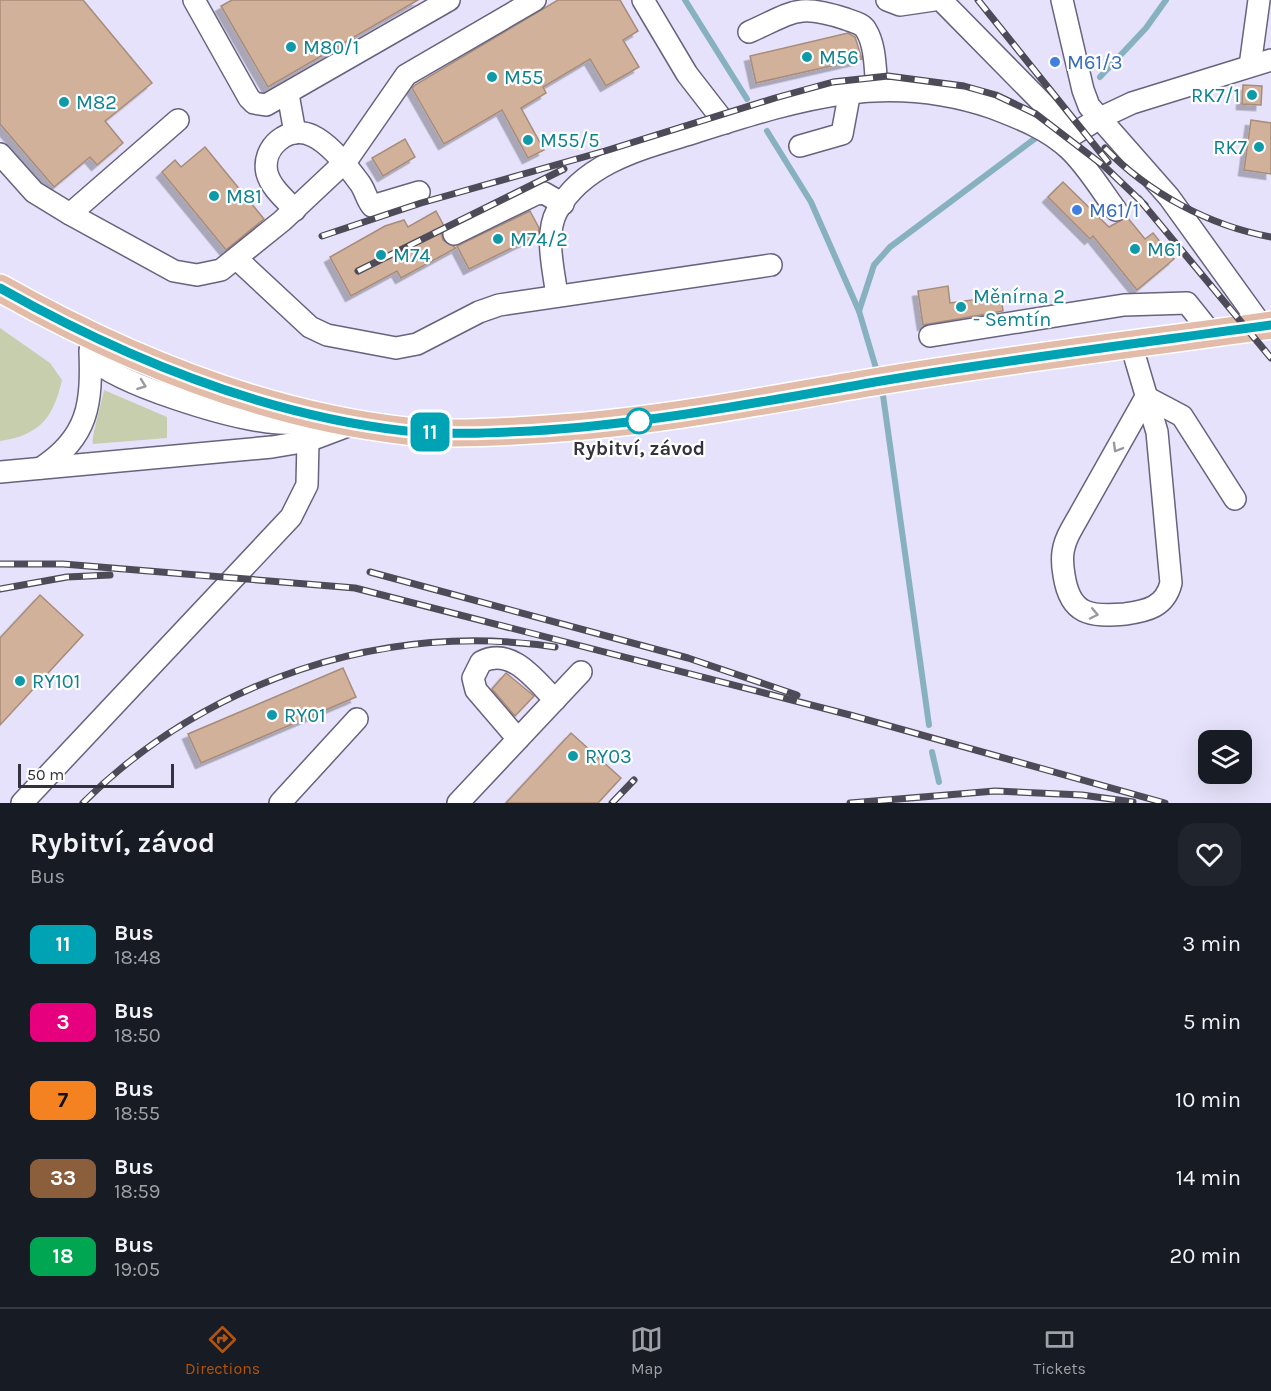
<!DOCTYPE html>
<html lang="en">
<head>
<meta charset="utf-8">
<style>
  :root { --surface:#171b24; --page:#20242c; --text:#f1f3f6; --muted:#9ea1a6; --line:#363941; --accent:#b45309 }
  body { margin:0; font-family:Karla,sans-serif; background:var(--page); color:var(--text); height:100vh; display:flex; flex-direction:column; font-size:22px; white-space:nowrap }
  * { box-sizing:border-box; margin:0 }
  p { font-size:20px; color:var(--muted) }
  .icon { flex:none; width:33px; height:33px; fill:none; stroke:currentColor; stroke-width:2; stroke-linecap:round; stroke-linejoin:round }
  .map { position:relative; height:803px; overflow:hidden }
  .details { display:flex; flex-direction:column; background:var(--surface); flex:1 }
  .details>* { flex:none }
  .badge { padding:0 12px; border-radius:9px; font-size:21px; line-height:39px }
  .tools { position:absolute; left:1198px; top:730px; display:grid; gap:12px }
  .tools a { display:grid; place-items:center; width:54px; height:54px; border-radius:12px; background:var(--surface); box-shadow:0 6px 24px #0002; font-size:30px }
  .scale { position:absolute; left:18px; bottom:15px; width:156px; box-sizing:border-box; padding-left:6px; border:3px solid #34323d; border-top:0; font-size:16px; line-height:21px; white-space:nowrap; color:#34323d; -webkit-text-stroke:4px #fff; paint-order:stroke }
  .map>.badge { position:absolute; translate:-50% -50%; box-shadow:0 0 0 3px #fff }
  .round { display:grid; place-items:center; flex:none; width:63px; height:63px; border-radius:18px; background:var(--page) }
  .overview { display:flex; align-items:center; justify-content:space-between; height:102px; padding:0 30px }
  h1 { font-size:28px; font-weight:700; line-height:45px }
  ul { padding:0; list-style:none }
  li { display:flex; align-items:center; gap:18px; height:78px; padding:0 30px }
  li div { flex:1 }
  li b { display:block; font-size:22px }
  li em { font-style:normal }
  li .badge { min-width:66px; font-weight:700; text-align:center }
  .dock { display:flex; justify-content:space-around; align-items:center; height:84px; border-top:2px solid var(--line); background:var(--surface); font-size:16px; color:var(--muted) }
  .dock a { display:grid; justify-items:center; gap:3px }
  .dock .on { color:var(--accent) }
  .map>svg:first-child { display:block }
</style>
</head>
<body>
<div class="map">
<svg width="1271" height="803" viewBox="0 0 1271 803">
  <defs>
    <filter id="shadow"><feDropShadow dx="-5.5" dy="5.5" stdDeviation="0" flood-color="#0004"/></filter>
  </defs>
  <rect width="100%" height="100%" fill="#e6e2fb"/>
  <!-- green -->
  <g fill="#c6cead">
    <path d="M 0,328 L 50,363 L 62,380 C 53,418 40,435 0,441 Z"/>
    <path d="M 104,390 L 167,417 L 167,438 L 93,444 C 91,437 102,402 104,390 Z"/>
  </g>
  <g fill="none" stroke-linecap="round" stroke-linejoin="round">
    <!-- stream -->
    <g stroke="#88b1bf" stroke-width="6">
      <path d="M 685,0 L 747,99"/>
      <path d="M 1100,77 L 1146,28 L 1166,0"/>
      <path d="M 767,131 L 811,202 L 859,311 L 878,375"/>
      <path d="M 859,311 L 874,265 L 890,247 L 1037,137"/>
      <path d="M 882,388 L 929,725"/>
      <path d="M 932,752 L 939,782"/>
    </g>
  </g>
  <!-- building -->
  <g fill="#d2b19b" stroke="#a78c7a" stroke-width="1.5" filter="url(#shadow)">
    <path d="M 0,0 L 83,0 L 152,83 L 105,121 L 123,143 L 97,165 L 90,157 L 54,187 L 0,124 Z"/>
    <path d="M 232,0 L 418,0 L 268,87 L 221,6 Z"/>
    <path d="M 558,0 L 620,0 L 638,31 L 623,40 L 639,67 L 606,86 L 590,59 L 543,87 L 546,93 L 521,108 L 544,150 L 528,158 L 502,110 L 444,144 L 412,88 L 415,85 Z"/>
    <path d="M 848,33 L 855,37 L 862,59 L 756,83 L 750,56 Z"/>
    <path d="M 1243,85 L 1262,86 L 1261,105 L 1242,104 Z"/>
    <path d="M 1251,120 L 1271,123 L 1271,174 L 1244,170 Z"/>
    <path d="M 405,139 L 415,157 L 383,176 L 372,158 Z"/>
    <path d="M 205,147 L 264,219 L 226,250 L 162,172 L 175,160 L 181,167 Z"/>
    <path d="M 1063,182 L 1109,227 L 1127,217 L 1145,239 L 1153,233 L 1174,259 L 1137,290 L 1093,236 L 1090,239 L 1048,197 Z"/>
    <path d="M 436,211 L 444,226 L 441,233 L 443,240 L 456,248 L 401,278 L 397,271 L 351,296 L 330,257 L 385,226 L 404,220 L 408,227 Z"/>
    <path d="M 530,211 L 539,228 L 538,235 L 469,269 L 457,246 Z"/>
    <path d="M 948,286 L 950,303 L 1001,296 L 1003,311 L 923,325 L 918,291 Z"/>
    <path d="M 40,595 L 83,635 L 0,725 L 0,638 Z"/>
    <path d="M 343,668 L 356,697 L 201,763 L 188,734 Z"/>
    <path d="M 506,673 L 534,696 L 515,716 L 492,689 Z"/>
    <path d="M 571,733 L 621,778 L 598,803 L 506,803 Z"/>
  </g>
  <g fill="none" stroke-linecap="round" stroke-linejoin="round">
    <!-- minor casing -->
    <g stroke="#67627d" stroke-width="24">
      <g id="minor">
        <path d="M 194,0 L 249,98 L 254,103 L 266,105 L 449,0"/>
        <path d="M 643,0 L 687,74 L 725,123"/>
        <path d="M 887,0 L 900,5 L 934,0"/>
        <path d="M 941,0 L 1073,134"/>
        <path d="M 1062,0 L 1083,90 L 1089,106 L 1169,197 L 1262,326"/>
        <path d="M 749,32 C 794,12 797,3 846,19 C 853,22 862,23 866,30 C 876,46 875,71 877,89"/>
        <path d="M 1250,66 L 1259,0"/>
        <path d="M 288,94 L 295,133"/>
        <path d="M 1061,142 L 1098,119 L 1132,103 L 1271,60"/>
        <path d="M 800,146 L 842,134 L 850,91"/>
        <path d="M 0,154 L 34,192 L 70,214 L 178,120"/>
        <path d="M 295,210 C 285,199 271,188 267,173 C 261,147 289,124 313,136 C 330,144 348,167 359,182 C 365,189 366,199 372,206 L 419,192"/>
        <path d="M 70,214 L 174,271 L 197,275 L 221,270 L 282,221 L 347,160 L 406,75 L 535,0"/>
        <path d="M 454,234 L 536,194 L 544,193 L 563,204"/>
        <path d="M 237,259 L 310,327 L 327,335 L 396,348 L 417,344 L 479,312 L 499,305 L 771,265"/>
        <path d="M 557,296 C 554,271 544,235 557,211 C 585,161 645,148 696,132 C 800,99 885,71 993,108 C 1019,118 1048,129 1069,149 C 1087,166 1101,190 1116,210"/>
        <path d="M 930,336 L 1124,305 L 1187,303 L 1211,333"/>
        <path d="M 1131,344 L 1157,432 L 1171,583 C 1165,607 1147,611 1125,614 C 1090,617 1070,615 1064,575 C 1061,558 1062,546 1071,530 L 1146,397"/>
        <path d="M 91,358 C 120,385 226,417 268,422 C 286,425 304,423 323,423"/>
        <path d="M 1146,397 L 1182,416 L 1235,499"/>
        <path d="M 41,468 C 89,437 92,403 90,350"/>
        <path d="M 0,472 L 272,447 L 308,441 L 353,424"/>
        <path d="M 518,739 L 476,690 L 473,678 L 481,662 C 512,646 536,681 555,700"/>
        <path d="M 22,803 L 291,517 L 307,485 L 308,441"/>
        <path d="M 280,803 L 357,719"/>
        <path d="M 458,803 L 581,672"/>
      </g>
    </g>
    <!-- major casing -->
    <g stroke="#fff" stroke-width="30">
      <path id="major" d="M 0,288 C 124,358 264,415 406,431 C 447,435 489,433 531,430 C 645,424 756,402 868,383 C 1002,360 1137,344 1271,325"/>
    </g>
    <!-- minor -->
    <use href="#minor" stroke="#fff" stroke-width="21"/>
    <!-- major -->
    <use href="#major" stroke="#e2bba9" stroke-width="27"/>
    <!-- rail casing -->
    <g stroke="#4e4b58" stroke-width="7">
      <g id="rail">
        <path d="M 978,0 L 1108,162"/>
        <path d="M 1105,148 C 1148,193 1210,226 1271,237"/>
        <path d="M 1139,199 L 1271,358"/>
        <path d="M 322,236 L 421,203 L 605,151 L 775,98 L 833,82 L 888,76 L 964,86 L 996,95 L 1036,114 L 1104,166 L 1145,205"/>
        <path d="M 358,271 L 564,169"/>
        <path d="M 0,564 L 63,564 L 355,588 L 850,715 L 1165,803"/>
        <path d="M 370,572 L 688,658 L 797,695"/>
        <path d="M 0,589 L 67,577 L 110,575"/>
        <path d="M 83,803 C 205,681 384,621 555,647"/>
        <path d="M 612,803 L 634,780"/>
        <path d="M 850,803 L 995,791 L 1082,795 L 1133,802"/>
      </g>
    </g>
    <!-- rail -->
    <use href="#rail" stroke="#fff" stroke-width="4.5" stroke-dasharray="14" stroke-linecap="butt"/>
  </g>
  <!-- one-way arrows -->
  <defs><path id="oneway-chevron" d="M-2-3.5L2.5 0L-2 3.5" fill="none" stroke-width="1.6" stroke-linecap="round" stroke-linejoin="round" transform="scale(1.5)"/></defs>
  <g stroke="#9a989e">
    <use href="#oneway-chevron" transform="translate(142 385) rotate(20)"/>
    <use href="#oneway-chevron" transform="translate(1117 448) rotate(120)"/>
    <use href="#oneway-chevron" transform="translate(1094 614) rotate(12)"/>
  </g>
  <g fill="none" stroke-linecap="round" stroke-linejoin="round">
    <!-- line casing -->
    <g stroke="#fff" stroke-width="14">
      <path id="line" d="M 0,288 C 124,358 264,415 406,431 C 447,435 490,433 531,431 C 649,424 765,401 881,381 C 1011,359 1141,343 1271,325"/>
    </g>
    <!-- line -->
    <use href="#line" stroke="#00a3b4" stroke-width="9"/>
  </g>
  <!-- markers -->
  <g fill="#0f9aa8" stroke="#fff" stroke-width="2">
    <circle cx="291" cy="47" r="6"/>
    <circle cx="807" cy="57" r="6"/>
    <circle cx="492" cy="77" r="6"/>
    <circle cx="1252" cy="95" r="6"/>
    <circle cx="64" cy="102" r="6"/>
    <circle cx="528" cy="140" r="6"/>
    <circle cx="1259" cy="147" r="6"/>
    <circle cx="214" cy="196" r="6"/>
    <circle cx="498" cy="239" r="6"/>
    <circle cx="1135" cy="249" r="6"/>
    <circle cx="381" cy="255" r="6"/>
    <circle cx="961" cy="307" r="6"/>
    <circle cx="20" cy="681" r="6"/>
    <circle cx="272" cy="715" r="6"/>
    <circle cx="573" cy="756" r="6"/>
  </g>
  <g fill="#3f7fe0" stroke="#fff" stroke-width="2">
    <circle cx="1055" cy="62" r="6"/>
    <circle cx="1077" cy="210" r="6"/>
  </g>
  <circle fill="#fff" stroke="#00a3b4" stroke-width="3" cx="639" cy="421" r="12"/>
  <g text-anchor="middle" stroke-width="4.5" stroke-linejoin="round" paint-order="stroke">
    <!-- culture labels -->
    <g font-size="20" fill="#0d838f" stroke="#fff" text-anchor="start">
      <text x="303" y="54">M80/1</text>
      <text x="819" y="64">M56</text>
      <text x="504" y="84">M55</text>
      <text x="1240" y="102" text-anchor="end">RK7/1</text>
      <text x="76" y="109">M82</text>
      <text x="540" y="147">M55/5</text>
      <text x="1247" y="154" text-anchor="end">RK7</text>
      <text x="226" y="203">M81</text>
      <text x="510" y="246">M74/2</text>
      <text x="1147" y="256">M61</text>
      <text x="393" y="262">M74</text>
      <text x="973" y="303">Měnírna 2<tspan x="973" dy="23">- Semtín</tspan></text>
      <text x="32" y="688">RY101</text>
      <text x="284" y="722">RY01</text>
      <text x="585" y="763">RY03</text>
    </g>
    <!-- shop labels -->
    <g font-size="20" fill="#366cbe" stroke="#fff" text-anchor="start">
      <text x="1067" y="69">M61/3</text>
      <text x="1089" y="217">M61/1</text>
    </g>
    <!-- stop labels -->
    <g font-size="20" font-weight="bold" fill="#34323d" stroke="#fff">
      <text x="639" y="455">Rybitví, závod</text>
    </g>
  </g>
</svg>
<div class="tools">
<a><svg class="icon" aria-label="layers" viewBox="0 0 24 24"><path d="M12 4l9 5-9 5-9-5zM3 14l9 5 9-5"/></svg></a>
</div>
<div class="scale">50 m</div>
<b class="badge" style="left:430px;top:432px;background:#00a3b4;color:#fff">11</b>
</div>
<section class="details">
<div class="overview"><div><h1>Rybitví, závod</h1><p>Bus</p></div><a class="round"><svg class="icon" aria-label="heart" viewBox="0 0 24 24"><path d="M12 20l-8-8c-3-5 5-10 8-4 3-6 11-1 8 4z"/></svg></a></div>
<ul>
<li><span class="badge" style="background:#00a3b4;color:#fff">11</span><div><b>Bus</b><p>18:48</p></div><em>3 min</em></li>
<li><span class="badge" style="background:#e6007e;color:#fff">3</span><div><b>Bus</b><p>18:50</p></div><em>5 min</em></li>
<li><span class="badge" style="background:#f58220;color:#111">7</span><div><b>Bus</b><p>18:55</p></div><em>10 min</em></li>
<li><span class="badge" style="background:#8b5e3c;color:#fff">33</span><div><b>Bus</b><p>18:59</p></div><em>14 min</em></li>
<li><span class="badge" style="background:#00a651;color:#fff">18</span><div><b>Bus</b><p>19:05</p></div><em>20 min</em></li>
</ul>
</section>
<nav class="dock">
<a class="on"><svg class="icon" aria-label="directions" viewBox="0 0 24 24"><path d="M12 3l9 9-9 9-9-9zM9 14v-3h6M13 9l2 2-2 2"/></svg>Directions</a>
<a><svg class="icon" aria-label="map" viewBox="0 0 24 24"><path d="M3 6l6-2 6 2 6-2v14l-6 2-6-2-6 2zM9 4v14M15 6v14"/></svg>Map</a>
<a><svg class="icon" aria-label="tickets" viewBox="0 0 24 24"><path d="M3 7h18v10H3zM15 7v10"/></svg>Tickets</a>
</nav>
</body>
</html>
